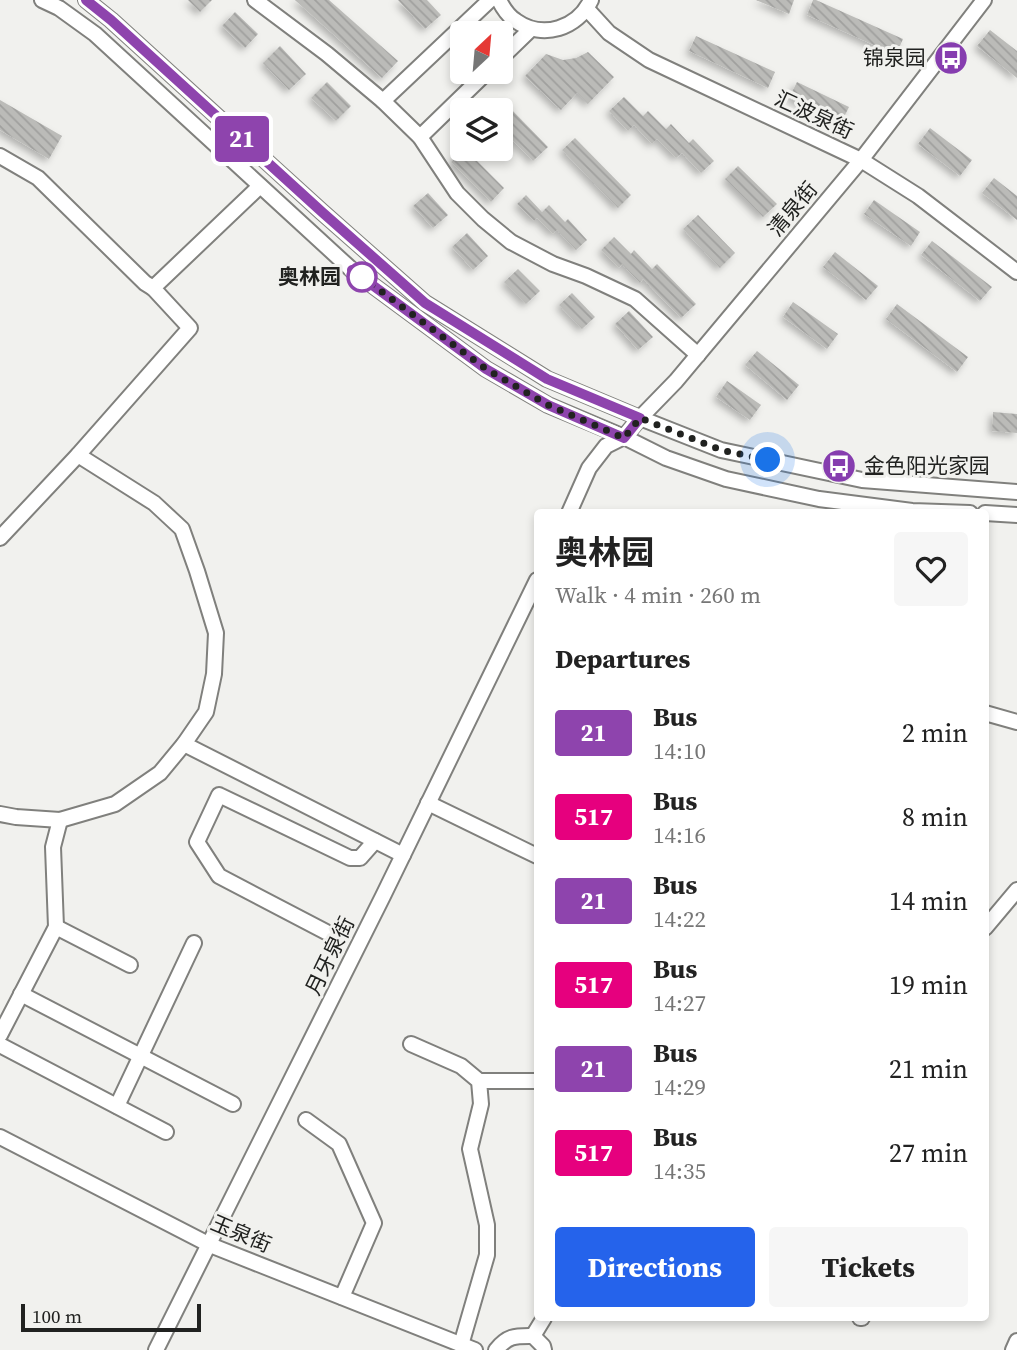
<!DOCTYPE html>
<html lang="en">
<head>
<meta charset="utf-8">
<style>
  :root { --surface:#fff; --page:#f6f6f6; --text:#222; --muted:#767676; --accent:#2563eb }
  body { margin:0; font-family:"Source Serif 4","Noto Sans SC",serif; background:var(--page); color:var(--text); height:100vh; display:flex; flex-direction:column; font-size:26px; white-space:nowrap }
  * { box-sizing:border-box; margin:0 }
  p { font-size:23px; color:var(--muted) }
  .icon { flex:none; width:38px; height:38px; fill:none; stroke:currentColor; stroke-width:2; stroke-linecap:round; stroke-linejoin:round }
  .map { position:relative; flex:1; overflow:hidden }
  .side { position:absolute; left:534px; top:509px; width:455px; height:812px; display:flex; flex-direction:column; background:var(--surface); border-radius:7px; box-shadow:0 4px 10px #0003 }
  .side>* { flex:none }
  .badge { padding:0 14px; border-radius:5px; font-size:24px; line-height:46px }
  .needle { width:46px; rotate:26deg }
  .fabs { position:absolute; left:450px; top:21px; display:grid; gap:14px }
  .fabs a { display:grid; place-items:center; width:63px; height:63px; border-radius:7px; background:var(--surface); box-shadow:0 4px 10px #0003; font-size:35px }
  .scale { position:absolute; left:21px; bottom:18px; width:180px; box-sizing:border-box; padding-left:7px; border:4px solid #212220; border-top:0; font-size:19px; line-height:24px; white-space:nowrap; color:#212220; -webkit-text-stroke:5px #f1f1ee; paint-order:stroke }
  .you { position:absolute; width:35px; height:35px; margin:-18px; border:5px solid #fff; border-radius:50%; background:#1a73e8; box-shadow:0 0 0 10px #1a73e833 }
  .map>.badge { position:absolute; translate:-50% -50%; box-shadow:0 0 0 4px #fff }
  h2 { padding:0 21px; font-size:26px; line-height:63px }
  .round { display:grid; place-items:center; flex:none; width:74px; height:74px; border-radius:7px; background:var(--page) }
  .head { display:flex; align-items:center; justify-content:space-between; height:119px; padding:0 21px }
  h1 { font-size:33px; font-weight:700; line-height:52px }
  .button { display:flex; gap:14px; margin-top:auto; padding:14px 21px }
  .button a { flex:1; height:80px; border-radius:7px; background:var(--accent); color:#fff; font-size:28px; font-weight:700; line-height:80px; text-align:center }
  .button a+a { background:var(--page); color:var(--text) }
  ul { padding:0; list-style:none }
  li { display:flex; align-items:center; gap:21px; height:84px; padding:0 21px }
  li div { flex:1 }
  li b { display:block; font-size:26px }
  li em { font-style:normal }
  li .badge { min-width:77px; font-weight:700; text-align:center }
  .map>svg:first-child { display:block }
</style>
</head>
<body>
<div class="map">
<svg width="1017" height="1350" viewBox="0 0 1017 1350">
  <defs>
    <pattern id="building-back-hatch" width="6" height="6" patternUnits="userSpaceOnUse" patternTransform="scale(1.75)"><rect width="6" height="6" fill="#bbbbb8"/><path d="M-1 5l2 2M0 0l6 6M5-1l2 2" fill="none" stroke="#a0a09e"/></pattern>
    <filter id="shadow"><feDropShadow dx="-3.5" dy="3.5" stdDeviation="3.5" flood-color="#0004"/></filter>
  </defs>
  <rect width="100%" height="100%" fill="#f1f1ee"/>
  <!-- building -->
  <g fill="url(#building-back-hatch)" filter="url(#shadow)">
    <path d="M 188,0 L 212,0 L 200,12 Z"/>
    <path d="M 295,0 L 329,0 L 398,61 L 382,78 Z"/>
    <path d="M 398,0 L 427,0 L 441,15 L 425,29 Z"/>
    <path d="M 756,0 L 794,0 L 789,14 Z"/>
    <path d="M 813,0 L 816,0 L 903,39 L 896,55 L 807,15 Z"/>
    <path d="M 235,12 L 258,34 L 245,48 L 222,26 Z"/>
    <path d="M 990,30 L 1017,51 L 1017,78 L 977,46 Z"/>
    <path d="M 696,36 L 775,72 L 768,88 L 689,51 Z"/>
    <path d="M 280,46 L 306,74 L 289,90 L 263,63 Z"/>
    <path d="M 588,52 L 614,77 L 588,104 L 577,93 L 561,110 L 525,76 L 546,54 L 563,60 L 576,58 Z"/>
    <path d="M 327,82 L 351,106 L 336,121 L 311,98 Z"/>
    <path d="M 797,82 L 849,107 L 841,123 L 789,98 Z"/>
    <path d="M 624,97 L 643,116 L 648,111 L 666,129 L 671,124 L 689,143 L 693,139 L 714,161 L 701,173 L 682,153 L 676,158 L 657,139 L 652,144 L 634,125 L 628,131 L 609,111 Z"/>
    <path d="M 0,100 L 62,136 L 49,159 L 0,130 Z"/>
    <path d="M 509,107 L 548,147 L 533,161 L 500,127 L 500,115 Z"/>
    <path d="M 930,128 L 972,160 L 960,176 L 918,144 Z"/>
    <path d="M 575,138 L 631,195 L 618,208 L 562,150 Z"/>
    <path d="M 465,149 L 504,188 L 491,202 L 451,162 Z"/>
    <path d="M 738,166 L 777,204 L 763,217 L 725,179 Z"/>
    <path d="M 994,178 L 1017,196 L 1017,220 L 982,193 Z"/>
    <path d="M 428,193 L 448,215 L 433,228 L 413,206 Z"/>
    <path d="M 526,195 L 542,212 L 549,205 L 565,222 L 568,219 L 587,240 L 576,250 L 557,230 L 553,234 L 537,218 L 534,221 L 517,204 Z"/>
    <path d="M 874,200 L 920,232 L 911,246 L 864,214 Z"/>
    <path d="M 698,215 L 735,253 L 720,268 L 683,229 Z"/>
    <path d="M 467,233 L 488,256 L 473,270 L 452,247 Z"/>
    <path d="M 614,237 L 631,254 L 634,250 L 652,269 L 657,264 L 696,304 L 681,318 L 643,279 L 640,283 L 622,264 L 619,268 L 601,250 Z"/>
    <path d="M 932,241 L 992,287 L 980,301 L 921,255 Z"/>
    <path d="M 835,252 L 878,286 L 866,300 L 823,267 Z"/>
    <path d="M 518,269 L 540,291 L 526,304 L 504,282 Z"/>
    <path d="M 572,293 L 595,317 L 582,329 L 559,305 Z"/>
    <path d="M 793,302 L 838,334 L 827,349 L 783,317 Z"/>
    <path d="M 897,304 L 968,357 L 957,372 L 886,319 Z"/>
    <path d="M 629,311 L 653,337 L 638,350 L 615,324 Z"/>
    <path d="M 757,351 L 799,385 L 787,400 L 745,365 Z"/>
    <path d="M 727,381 L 761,405 L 750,420 L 716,397 Z"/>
    <path d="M 993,412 L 1017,414 L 1017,433 L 992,431 Z"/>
  </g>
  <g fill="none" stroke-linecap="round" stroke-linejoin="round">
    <!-- minor casing -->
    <g stroke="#80807d" stroke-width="18">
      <g id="minor">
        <path d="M 42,0 L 59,8 L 95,34 L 352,270 L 486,369 L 548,405 L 624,437 L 666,458 L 726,479 L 819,499 L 912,511 L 970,513"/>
        <path d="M 86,0 L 111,20 L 322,212 L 425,303 L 547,379 L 640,418 L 721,450 L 862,480 L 1017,492"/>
        <path d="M 255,0 L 327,54 L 383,101 L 420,137 L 457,193 L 483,219 L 511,242 L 553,264 L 586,276 L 635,299 L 698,355"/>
        <path d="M 499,0 C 503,8 508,16 516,21 C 543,40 578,28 591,0"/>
        <path d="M 587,9 L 609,33 L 649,60 L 861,160 L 918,196 L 1017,272"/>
        <path d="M 500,59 L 531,29"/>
        <path d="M 383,101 L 490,0"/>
        <path d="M 420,137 L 487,72"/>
        <path d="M 0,156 L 38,178 L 145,283 L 153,288"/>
        <path d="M 569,513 L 589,468 L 606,446 L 624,437 L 640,418 L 676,381 L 861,160 L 984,0"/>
        <path d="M 985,513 L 1017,515"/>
        <path d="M 0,538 L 78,455 L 190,328 L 153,288 L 260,186"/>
        <path d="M 985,713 L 1017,722"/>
        <path d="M 184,744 L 403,855"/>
        <path d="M 428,803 L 537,856"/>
        <path d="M 0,814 L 16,817 L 60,820 L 115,804 L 160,773 L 184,744 L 206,712 L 214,674 L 216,633 L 197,571 L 182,529 L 154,503 L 78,455"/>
        <path d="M 56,927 L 130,965"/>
        <path d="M 985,928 L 1017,890"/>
        <path d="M 328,933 L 219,876 L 197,842 L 219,795 L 350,858 L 360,858 L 375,841"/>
        <path d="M 21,994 L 233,1104"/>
        <path d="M 0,1035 L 56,927 L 53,847 L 60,820"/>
        <path d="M 411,1044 L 461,1066 L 479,1081 L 481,1104 L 470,1149 L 487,1225 L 487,1255 L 461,1345"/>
        <path d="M 0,1045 L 166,1132"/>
        <path d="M 479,1081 L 537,1081"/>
        <path d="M 117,1106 L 194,943"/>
        <path d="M 306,1120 L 339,1144 L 374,1223 L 342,1297"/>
        <path d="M 0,1137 L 210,1245 L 475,1350"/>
        <path d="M 860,1318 L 862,1318"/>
        <path d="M 533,1336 L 544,1318"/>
        <path d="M 156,1350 L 383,896 L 537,580"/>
        <path d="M 496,1350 C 508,1335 516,1336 533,1336 L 543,1346 L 544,1350"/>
        <path d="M 1013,1350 L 1017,1341"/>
      </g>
    </g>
    <!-- minor -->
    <use href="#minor" stroke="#fff" stroke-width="14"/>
  </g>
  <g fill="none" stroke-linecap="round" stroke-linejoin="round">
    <!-- line casing -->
    <g stroke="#fff" stroke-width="16">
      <path id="line" d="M 86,0 L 111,20 L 322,212 L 425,303 L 547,379 L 640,418 L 624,438 L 548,405 L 486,369 L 352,270"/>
    </g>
    <!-- line -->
    <use href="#line" stroke="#8e44ad" stroke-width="10"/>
    <!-- walk -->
    <path stroke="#212220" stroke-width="7" stroke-dasharray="0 12.6" d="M 362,277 L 486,369 L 548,405 L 624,438 L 640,418 L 721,450 L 768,460"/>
  </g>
  <!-- icons -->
  <defs>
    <g id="bus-disc" transform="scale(1.75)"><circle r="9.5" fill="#863daf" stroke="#f1f1ee"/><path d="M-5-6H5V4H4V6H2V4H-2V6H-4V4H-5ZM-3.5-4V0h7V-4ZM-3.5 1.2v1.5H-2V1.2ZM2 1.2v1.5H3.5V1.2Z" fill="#fff"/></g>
  </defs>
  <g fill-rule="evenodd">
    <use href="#bus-disc" x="951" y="58"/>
    <use href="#bus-disc" x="839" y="466"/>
  </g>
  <!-- markers -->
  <circle fill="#fff" stroke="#8e44ad" stroke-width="3.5" cx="362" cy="277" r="14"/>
  <g text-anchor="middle" stroke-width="6" stroke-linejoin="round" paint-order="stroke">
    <!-- poi labels -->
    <g font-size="21" fill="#212220" stroke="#f1f1ee" text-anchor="end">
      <text x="926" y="65">锦泉园</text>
      <text x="864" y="473" text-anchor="start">金色阳光家园</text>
    </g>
    <!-- street labels -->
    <g font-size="21" fill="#212220" stroke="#f1f1ee">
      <text transform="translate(814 115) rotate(25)" y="7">汇波泉街</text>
      <text transform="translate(793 209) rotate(-50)" y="7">清泉街</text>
      <text transform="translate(330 956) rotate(-64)" y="7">月牙泉街</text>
      <text transform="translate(241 1234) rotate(23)" y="7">玉泉街</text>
    </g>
    <!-- stop labels -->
    <g font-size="21" font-weight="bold" fill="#212220" stroke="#f1f1ee" text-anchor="end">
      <text x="341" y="284">奥林园</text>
    </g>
  </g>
</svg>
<div class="fabs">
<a><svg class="needle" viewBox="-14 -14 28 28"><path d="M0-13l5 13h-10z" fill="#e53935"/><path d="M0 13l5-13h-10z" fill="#767676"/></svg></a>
<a><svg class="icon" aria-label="layers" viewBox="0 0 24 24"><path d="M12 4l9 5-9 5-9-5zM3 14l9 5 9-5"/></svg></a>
</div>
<div class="scale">100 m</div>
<div class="you" style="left:768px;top:460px"></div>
<b class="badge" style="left:242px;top:139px;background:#8e44ad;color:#fff">21</b>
<section class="side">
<div class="head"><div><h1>奥林园</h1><p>Walk · 4 min · 260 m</p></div><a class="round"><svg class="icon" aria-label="heart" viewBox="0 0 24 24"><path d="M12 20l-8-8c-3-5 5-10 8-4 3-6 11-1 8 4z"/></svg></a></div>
<h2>Departures</h2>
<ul>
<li><span class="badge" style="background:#8e44ad;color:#fff">21</span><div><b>Bus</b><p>14:10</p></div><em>2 min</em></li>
<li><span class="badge" style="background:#e6007e;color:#fff">517</span><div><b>Bus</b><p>14:16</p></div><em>8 min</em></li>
<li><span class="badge" style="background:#8e44ad;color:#fff">21</span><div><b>Bus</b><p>14:22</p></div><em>14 min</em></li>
<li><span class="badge" style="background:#e6007e;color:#fff">517</span><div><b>Bus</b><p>14:27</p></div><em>19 min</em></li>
<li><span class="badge" style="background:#8e44ad;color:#fff">21</span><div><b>Bus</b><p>14:29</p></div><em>21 min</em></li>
<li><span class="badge" style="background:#e6007e;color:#fff">517</span><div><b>Bus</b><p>14:35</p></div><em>27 min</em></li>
</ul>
<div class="button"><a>Directions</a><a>Tickets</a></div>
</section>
</div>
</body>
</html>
